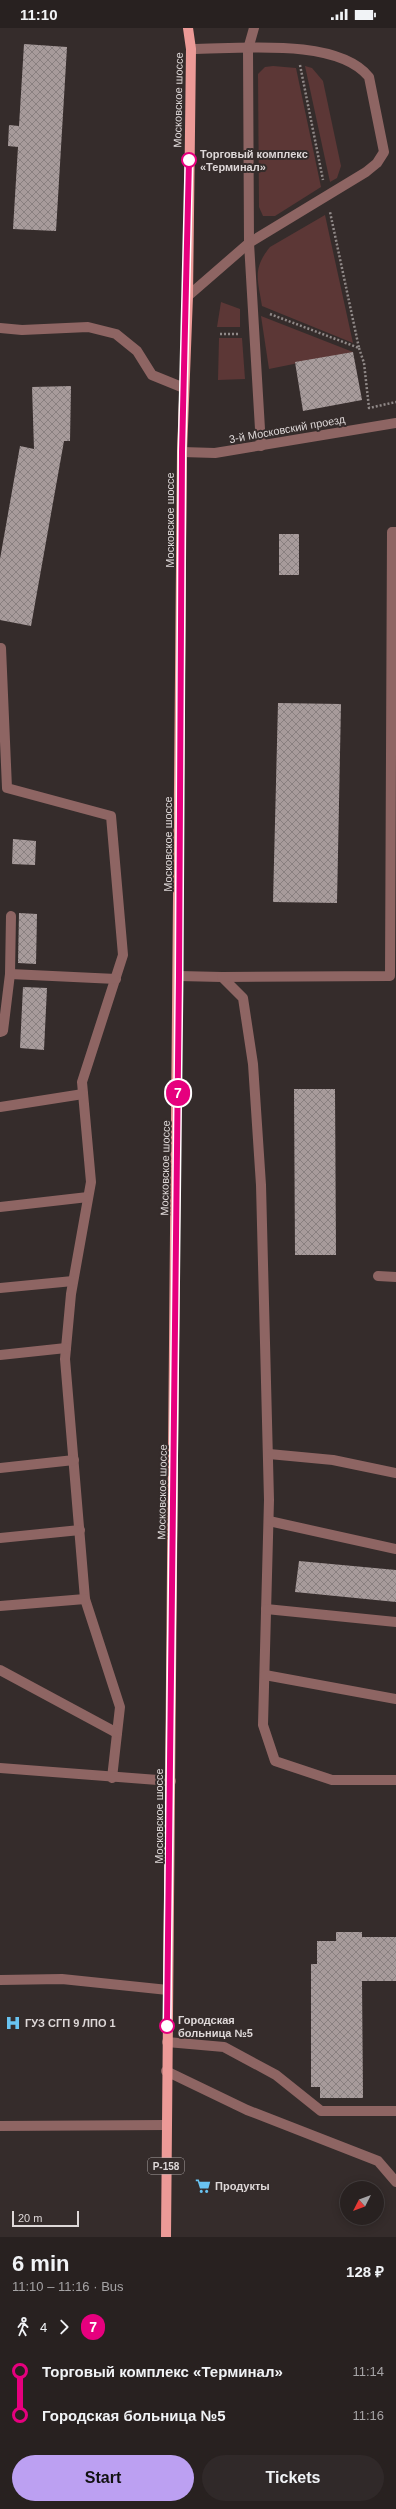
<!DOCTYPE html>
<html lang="en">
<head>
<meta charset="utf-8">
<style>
  :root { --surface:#282120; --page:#302929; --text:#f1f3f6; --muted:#a5a3a5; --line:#443e3e; --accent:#bca0f2 }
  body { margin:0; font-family:Helvetica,sans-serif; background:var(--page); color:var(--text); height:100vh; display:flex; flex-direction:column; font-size:15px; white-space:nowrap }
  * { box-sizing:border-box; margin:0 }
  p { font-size:13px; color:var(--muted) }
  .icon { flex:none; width:22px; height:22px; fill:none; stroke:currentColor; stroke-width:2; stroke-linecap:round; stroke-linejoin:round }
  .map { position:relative; height:2209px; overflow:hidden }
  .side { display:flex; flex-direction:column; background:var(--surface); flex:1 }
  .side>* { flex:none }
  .badge { padding:0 8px; border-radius:13px; font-size:14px; line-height:26px }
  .needle { width:26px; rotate:228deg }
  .buttons { position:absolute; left:340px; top:2153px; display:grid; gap:8px }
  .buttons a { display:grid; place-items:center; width:44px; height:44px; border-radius:50%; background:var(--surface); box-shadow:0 2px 10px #0003,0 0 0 1px var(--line); font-size:20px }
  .scale { position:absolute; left:12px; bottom:10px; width:67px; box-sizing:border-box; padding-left:4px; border:2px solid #ded8d8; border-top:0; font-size:11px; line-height:14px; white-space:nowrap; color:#ded8d8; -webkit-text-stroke:3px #352c2b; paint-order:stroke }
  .map>.badge { position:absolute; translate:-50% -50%; box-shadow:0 0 0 2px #fff }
  .legs { display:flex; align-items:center; gap:6px; height:44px; padding:0 12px; font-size:13px }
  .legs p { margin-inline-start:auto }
  .headline { display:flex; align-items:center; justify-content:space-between; height:68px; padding:0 12px }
  h1 { font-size:22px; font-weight:700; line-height:30px }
  .button { display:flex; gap:8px; margin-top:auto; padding:8px 12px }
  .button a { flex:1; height:46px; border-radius:24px; background:var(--accent); color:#111; font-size:16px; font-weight:700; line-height:46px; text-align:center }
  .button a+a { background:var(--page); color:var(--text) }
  ul { padding:0 12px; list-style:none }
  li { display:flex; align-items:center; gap:14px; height:44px; font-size:15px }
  li i { display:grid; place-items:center; width:6px; height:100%; margin:0 5px; background:currentColor }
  li i::after { content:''; width:10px; height:10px; margin:-5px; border:3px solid; border-radius:50%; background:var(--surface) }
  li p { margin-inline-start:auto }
  li:first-child i { background:linear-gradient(#0000 50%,currentColor 0) }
  li:last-child i { background:linear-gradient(currentColor 50%,#0000 0) }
  .status { display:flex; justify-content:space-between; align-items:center; height:28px; padding:0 20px; background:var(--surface); direction:ltr }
  .status svg { height:11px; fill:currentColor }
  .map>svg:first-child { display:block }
</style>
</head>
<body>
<div class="status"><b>11:10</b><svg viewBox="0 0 49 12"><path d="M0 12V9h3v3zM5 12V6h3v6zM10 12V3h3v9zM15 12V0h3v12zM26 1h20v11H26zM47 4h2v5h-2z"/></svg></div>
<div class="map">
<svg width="396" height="2209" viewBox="0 0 396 2209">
  <defs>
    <pattern id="building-cross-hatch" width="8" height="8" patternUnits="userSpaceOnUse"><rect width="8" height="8" fill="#a79b9b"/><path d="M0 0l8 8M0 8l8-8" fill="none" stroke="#898080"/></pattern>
  </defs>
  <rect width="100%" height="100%" fill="#352c2b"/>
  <!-- grass -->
  <g fill="#5c3736">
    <path d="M 273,38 L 296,40 L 321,159 L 275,188 L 263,188 L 259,179 L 258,46 L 265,39 Z"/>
    <path d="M 305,38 L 312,40 L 323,53 L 341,138 L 337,150 L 330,154 Z"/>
    <path d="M 325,187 L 353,315 L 262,278 C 258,252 252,241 270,219 Z"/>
    <path d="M 221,274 L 240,281 L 240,299 L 217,299 Z"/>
    <path d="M 261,288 L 353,324 L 269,341 Z"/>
    <path d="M 219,310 L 242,310 L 245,351 L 218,352 Z"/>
  </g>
  <!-- building -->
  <g fill="url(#building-cross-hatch)">
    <path d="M 24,16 L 67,19 L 56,203 L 13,201 L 18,119 L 8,118 L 9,97 L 19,98 Z"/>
    <path d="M 353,324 L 362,372 L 303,383 L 295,334 Z"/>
    <path d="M 71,358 L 70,413 L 64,413 L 31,598 L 0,592 L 0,531 L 20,418 L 34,421 L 32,359 Z"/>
    <rect x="279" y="506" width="20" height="41"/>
    <path d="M 278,675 L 341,676 L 337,875 L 273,874 Z"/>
    <path d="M 13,811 L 36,813 L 35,837 L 12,836 Z"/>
    <path d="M 19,885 L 37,886 L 36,936 L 18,935 Z"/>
    <path d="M 23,959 L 47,960 L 44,1022 L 20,1020 Z"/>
    <path d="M 294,1061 L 335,1061 L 336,1227 L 295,1227 Z"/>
    <path d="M 299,1533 L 396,1542 L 396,1574 L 295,1564 Z"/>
    <path d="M 336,1904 L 362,1904 L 362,1909 L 396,1909 L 396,1953 L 362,1953 L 363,2070 L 320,2070 L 320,2059 L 311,2059 L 311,1936 L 317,1936 L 317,1913 L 336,1913 Z"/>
  </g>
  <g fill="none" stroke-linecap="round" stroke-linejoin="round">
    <!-- path -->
    <g stroke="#908988" stroke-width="2.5" stroke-dasharray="2 2" stroke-linecap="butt">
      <path d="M 300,37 L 323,152"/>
      <path d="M 270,286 L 359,320 L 330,184"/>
      <path d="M 220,306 L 238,306"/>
      <path d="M 359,320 L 364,335 L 369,380 L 396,374"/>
    </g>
    <!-- minor -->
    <g stroke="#8e6563" stroke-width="10">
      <path d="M 254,0 L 248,21 L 249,215 L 261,418"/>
      <path d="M 188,268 L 249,215 L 366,144 L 377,135 L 384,124 L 369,49 C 337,9 238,21 191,21"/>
      <path d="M 0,300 L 22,302 L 88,299 L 116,306 L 137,323 L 152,347 L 184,360"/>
      <path d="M 182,424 L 215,425 L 396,395"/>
      <path d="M 1,620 L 7,760 L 111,788 L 123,927 L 82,1054 L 91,1154 L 71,1266 L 65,1331 L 85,1571 L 120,1679 L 112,1750"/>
      <path d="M 10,946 L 116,951"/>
      <path d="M 179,948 L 222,949 L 243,970 L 253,1036 L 261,1157 L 269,1472 L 263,1697 L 275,1733 L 332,1752 L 396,1752"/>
      <path d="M 222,949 L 390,948 L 392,504 L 396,504"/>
      <path d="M 0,1004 L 3,1003 L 10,946 L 11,888"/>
      <path d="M 0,1079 L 83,1066"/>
      <path d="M 0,1179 L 88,1169"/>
      <path d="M 378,1248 L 396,1249"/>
      <path d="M 0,1260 L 73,1253"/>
      <path d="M 0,1327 L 66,1320"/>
      <path d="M 269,1426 L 333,1432 L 396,1445"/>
      <path d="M 0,1440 L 74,1432"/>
      <path d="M 269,1493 L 396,1521"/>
      <path d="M 0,1510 L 80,1502"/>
      <path d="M 0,1578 L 85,1571"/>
      <path d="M 266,1581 L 396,1594"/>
      <path d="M 0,1642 L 117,1705"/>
      <path d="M 265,1647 L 396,1671"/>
      <path d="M 0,1740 L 171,1753"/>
      <path d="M 0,1952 L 62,1951 L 168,1962"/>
      <path d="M 167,2014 L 224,2019 L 276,2047 L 321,2083 L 396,2083"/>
      <path d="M 166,2043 L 247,2082 L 378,2133 L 396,2154"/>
      <path d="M 0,2098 L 166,2097"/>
    </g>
    <!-- major -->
    <path stroke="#ec9a97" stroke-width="10" d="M 166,2209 L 182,424 L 188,268 L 191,21 L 188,0"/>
  </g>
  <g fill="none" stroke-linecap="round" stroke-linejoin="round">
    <!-- line-1 casing -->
    <g stroke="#fff" stroke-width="9">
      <path id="line-1" d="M 167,1998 L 179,948 L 182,424 L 189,132"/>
    </g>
    <!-- line-1 -->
    <use href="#line-1" stroke="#e6007e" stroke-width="6"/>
  </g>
  <!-- icons -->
  <defs>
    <g id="hospital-bare" transform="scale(1.2)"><path d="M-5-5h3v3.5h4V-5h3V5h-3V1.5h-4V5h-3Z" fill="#69c3f1" stroke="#352c2b" stroke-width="2.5" paint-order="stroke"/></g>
    <g id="supermarket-bare" transform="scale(1.2)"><path d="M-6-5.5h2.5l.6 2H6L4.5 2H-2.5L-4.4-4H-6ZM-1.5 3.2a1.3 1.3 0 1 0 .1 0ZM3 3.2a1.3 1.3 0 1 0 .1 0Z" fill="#69c3f1" stroke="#352c2b" stroke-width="2.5" paint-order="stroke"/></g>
  </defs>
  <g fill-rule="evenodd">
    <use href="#hospital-bare" x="13" y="1995"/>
    <use href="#supermarket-bare" x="203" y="2158"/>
  </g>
  <!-- markers -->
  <g fill="#fff" stroke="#e6007e" stroke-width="2">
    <circle cx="189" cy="132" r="7"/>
    <circle cx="167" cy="1998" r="7"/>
  </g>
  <g text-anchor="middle" stroke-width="4" stroke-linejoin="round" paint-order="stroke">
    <!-- shield labels -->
    <rect fill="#352c2b" stroke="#aba4a4" stroke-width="1" x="148" y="2130" width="36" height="16" rx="3"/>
    <g font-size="10" font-weight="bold" fill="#ded8d8">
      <text x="166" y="2142">Р-158</text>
    </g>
    <!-- street labels -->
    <g font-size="11" fill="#ded8d8" stroke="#352c2b">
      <text transform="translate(178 72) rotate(-89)" y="4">Московское шоссе</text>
      <text transform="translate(287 401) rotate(-10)" y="4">3-й Московский проезд</text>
      <text transform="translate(170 492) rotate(-90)" y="4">Московское шоссе</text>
      <text transform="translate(168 816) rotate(-90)" y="4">Московское шоссе</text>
      <text transform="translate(165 1140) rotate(-89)" y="4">Московское шоссе</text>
      <text transform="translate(162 1464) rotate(-89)" y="4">Московское шоссе</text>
      <text transform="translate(159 1788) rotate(-90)" y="4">Московское шоссе</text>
    </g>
    <!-- stop labels -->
    <g font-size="11" font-weight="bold" fill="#ded8d8" stroke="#352c2b" text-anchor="start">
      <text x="200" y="130">Торговый комплекс<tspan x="200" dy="13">«Терминал»</tspan></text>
      <text x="178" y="1996">Городская<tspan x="178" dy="13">больница №5</tspan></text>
    </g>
    <!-- poi labels -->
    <g font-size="11" font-weight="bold" fill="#ded8d8" stroke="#352c2b" text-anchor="start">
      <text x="25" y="1999">ГУЗ СГП 9 ЛПО 1</text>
      <text x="215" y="2162">Продукты</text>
    </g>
  </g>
</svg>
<div class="buttons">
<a><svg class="needle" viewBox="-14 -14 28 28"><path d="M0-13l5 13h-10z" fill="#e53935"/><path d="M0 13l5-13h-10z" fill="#a5a3a5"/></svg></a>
</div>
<div class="scale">20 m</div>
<b class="badge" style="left:178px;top:1065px;background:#e6007e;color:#fff">7</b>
</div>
<section class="side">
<div class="headline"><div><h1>6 min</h1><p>11:10 – 11:16 · Bus</p></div><b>128 ₽</b></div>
<div class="legs"><svg class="icon" aria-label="walk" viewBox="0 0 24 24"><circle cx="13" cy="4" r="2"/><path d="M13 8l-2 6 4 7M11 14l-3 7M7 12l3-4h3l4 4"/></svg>4<svg class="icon" aria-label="forward" viewBox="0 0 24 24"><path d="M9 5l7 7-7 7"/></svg><b class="badge" style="background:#e6007e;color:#fff">7</b></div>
<ul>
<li><i style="color:#e6007e"></i><b>Торговый комплекс «Терминал»</b><p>11:14</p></li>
<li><i style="color:#e6007e"></i><b>Городская больница №5</b><p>11:16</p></li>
</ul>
<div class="button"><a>Start</a><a>Tickets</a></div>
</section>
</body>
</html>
